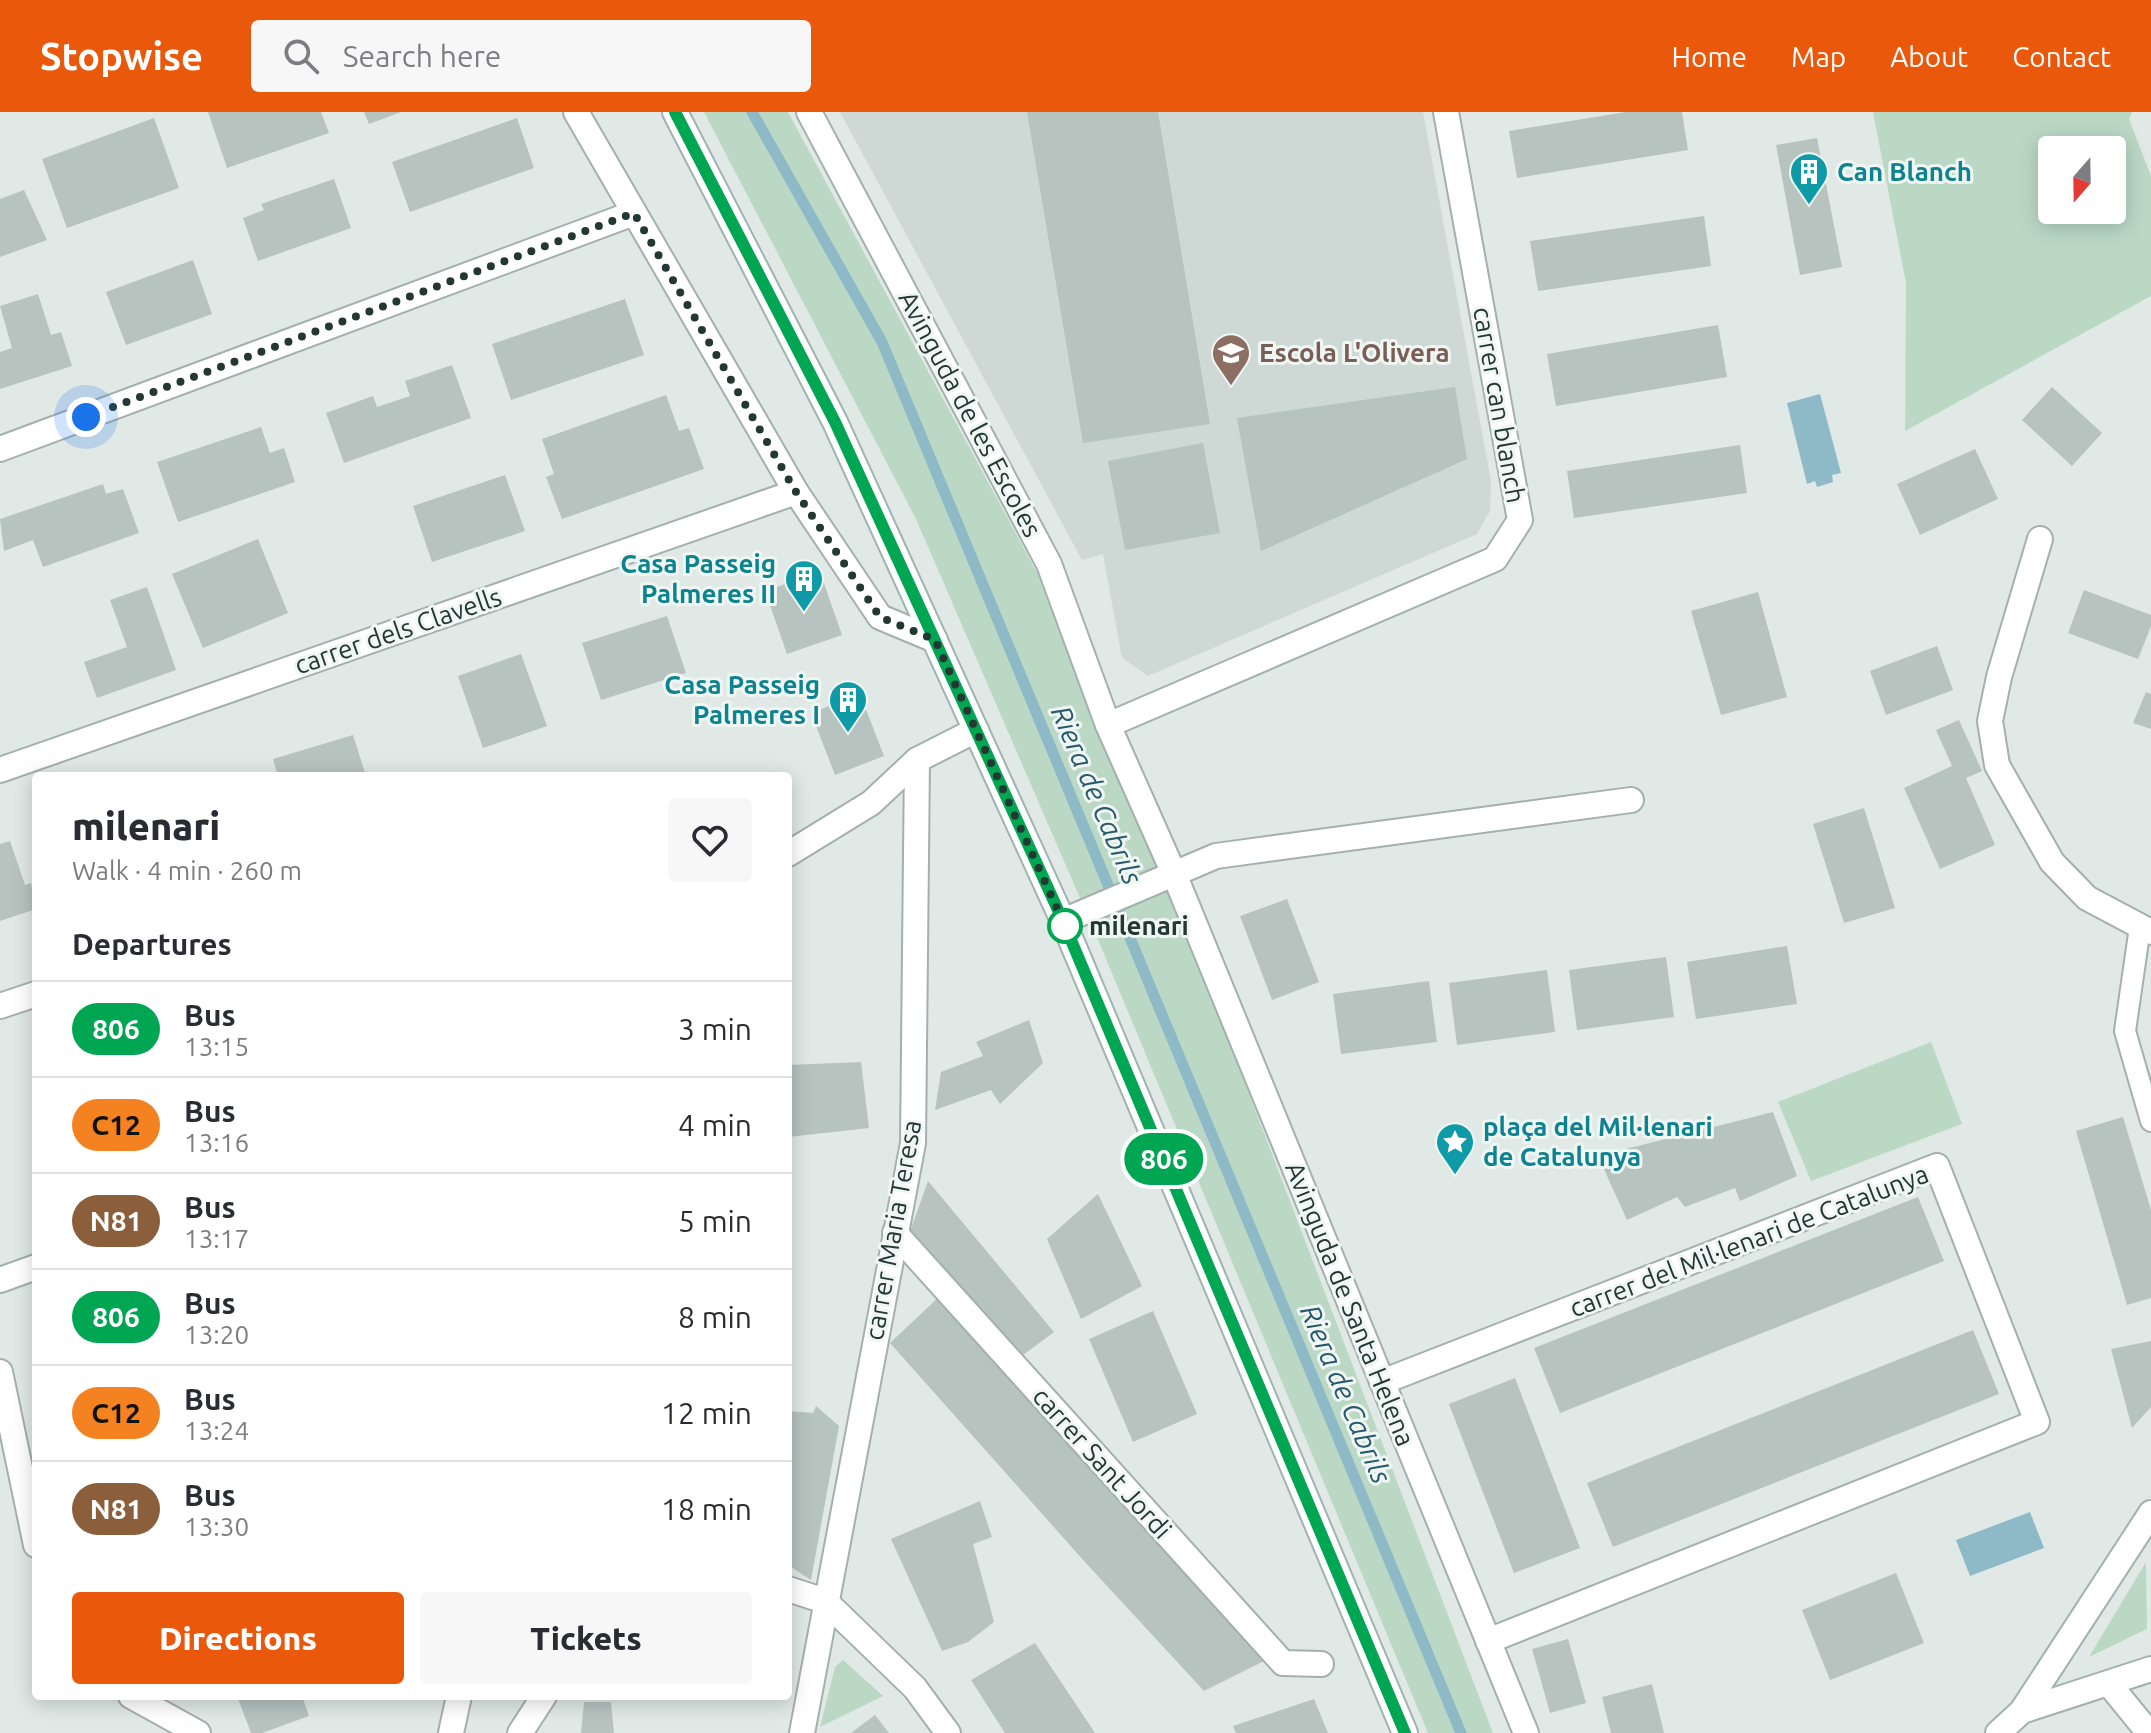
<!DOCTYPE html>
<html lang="en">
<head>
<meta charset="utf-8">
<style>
  :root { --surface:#fff; --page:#f7f7f7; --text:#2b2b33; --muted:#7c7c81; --line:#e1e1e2; --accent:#ea580c }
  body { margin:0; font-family:Ubuntu,sans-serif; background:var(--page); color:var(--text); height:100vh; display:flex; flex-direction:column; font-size:30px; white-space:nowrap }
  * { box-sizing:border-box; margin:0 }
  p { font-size:26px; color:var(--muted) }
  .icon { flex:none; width:44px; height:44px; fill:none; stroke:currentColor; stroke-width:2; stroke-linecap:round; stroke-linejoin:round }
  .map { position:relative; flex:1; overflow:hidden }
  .details { position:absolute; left:32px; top:660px; width:760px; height:928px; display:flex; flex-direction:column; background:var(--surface); border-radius:8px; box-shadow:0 4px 20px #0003 }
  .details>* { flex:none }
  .badge { padding:0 16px; border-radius:26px; font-size:28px; line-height:52px }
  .needle { width:52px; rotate:200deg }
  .buttons { position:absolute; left:2038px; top:24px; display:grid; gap:16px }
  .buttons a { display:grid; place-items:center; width:88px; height:88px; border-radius:8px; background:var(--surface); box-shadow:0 4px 20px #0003; font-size:40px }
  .you { position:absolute; width:40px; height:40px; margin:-20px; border:6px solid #fff; border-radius:50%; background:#1a73e8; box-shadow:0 0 0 12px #1a73e833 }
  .map>.badge { position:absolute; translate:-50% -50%; box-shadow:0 0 0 4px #fff }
  h2 { padding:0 40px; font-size:30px; line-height:72px }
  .round { display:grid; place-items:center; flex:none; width:84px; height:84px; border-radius:8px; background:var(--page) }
  .head { display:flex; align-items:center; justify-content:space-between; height:136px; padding:0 40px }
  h1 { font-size:38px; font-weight:800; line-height:60px }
  .primary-button { display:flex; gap:16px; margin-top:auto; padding:16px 40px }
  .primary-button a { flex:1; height:92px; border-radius:8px; background:var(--accent); color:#fff; font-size:32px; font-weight:800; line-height:92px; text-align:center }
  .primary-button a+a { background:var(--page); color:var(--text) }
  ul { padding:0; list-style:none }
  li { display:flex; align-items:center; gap:24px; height:96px; padding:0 40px; border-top:2px solid var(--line) }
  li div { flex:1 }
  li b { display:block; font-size:30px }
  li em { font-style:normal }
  li .badge { min-width:88px; font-weight:700; text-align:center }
  header { display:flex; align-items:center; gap:48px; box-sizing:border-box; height:112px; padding:0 40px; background:var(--accent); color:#fff }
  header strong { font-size:38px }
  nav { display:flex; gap:44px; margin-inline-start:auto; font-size:28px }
  .search { width:560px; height:72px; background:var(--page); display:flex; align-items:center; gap:20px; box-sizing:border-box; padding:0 28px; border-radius:8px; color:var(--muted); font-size:30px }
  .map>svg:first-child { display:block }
</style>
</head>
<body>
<header>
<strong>Stopwise</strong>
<div class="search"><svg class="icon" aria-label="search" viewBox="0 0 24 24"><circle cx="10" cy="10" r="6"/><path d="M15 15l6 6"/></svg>Search here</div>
<nav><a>Home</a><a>Map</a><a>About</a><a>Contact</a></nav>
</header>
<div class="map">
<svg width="2151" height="1621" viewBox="0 0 2151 1621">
  <rect width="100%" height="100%" fill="#e0e9e6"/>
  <!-- built -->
  <path fill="#ced8d5" d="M 840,0 L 1423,0 L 1491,369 L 1490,399 L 1477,422 L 1148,564 L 1122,546 L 1103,442 L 1082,448 Z"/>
  <!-- green -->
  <g fill="#bbd8c5" fill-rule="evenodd">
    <path d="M 704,0 L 788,0 L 1041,468 L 1162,754 L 1493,1621 L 1428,1621 L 1099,830 L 916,407 Z"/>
    <path d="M 1873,0 L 2132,0 L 2129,7 L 2151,64 L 2151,184 L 1905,319 L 1906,171 ZM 2112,38 L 2112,98 L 2052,98 L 2052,38 Z"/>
    <path d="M 1931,930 L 1962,1012 L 1811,1069 L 1778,990 Z"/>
    <path d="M 2146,1450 L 2147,1517 L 2089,1545 Z"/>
    <path d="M 843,1548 L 883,1584 L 820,1615 L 835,1555 Z"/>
  </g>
  <!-- water -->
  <g fill="#8ebac8">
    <path d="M 1820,282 L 1841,361 L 1832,363 L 1833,370 L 1817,375 L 1815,369 L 1807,372 L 1787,291 Z"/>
    <path d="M 2030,1400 L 2044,1436 L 1970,1464 L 1956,1428 Z"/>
  </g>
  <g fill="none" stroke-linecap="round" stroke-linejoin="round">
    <!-- stream -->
    <path stroke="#8ebac8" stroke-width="11" d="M 752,0 L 882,230 L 1461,1621"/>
  </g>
  <!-- building -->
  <g fill="#b6c3bf">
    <path d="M 208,0 L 321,0 L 329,21 L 227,56 Z"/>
    <path d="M 364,0 L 401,0 L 369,12 Z"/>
    <path d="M 1027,0 L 1158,0 L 1210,312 L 1083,331 Z"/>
    <path d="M 1626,0 L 1682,0 L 1688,38 L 1517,66 L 1509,19 Z"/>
    <path d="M 154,6 L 179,76 L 67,116 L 42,47 Z"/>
    <path d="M 517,6 L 534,56 L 410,100 L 392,50 Z"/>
    <path d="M 1817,26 L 1842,155 L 1800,163 L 1776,33 Z"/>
    <path d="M 334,67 L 351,116 L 258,149 L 243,106 L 264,98 L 261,92 Z"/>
    <path d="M 24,78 L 47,128 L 0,145 L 0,87 Z"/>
    <path d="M 1704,104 L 1711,154 L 1538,179 L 1530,129 Z"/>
    <path d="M 193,148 L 212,202 L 126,233 L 106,180 Z"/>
    <path d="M 38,182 L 51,223 L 61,220 L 72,254 L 0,277 L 0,240 L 12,236 L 0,194 Z"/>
    <path d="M 625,187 L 644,243 L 511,288 L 492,232 Z"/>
    <path d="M 1718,213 L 1727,265 L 1556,294 L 1547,242 Z"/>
    <path d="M 452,253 L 471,306 L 344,351 L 326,301 L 373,284 L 377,295 L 410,284 L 405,269 Z"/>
    <path d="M 1455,275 L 1467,347 L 1261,439 L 1237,306 Z"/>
    <path d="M 2052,275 L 2102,321 L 2072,354 L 2022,308 Z"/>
    <path d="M 666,283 L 679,319 L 689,316 L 704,357 L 562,407 L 546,365 L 554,362 L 542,327 Z"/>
    <path d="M 261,315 L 270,341 L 284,336 L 295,370 L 178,410 L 157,350 Z"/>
    <path d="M 1203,331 L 1220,421 L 1125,438 L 1108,349 Z"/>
    <path d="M 1740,333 L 1747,381 L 1574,406 L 1567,359 Z"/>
    <path d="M 1975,337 L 1998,387 L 1920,423 L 1897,372 Z"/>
    <path d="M 505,363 L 525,419 L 432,450 L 413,394 Z"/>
    <path d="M 103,372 L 106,382 L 123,377 L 139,421 L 43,455 L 33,428 L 4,439 L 0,407 Z"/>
    <path d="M 258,427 L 288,501 L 203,536 L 172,462 Z"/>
    <path d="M 820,460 L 842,523 L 787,542 L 765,479 Z"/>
    <path d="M 147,475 L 176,558 L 97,586 L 84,550 L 127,535 L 110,488 Z"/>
    <path d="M 2084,478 L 2151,503 L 2151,514 L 2138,547 L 2068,521 Z"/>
    <path d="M 1758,480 L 1787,585 L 1721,603 L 1691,499 Z"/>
    <path d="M 667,504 L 686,561 L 601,588 L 582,531 Z"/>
    <path d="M 1937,534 L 1953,578 L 1886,603 L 1870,559 Z"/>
    <path d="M 521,542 L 547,614 L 483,636 L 458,564 Z"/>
    <path d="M 2146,580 L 2151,582 L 2151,617 L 2133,611 Z"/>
    <path d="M 860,582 L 884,644 L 835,663 L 811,601 Z"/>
    <path d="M 1959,608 L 1982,659 L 1966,666 L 1995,733 L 1940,757 L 1904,676 L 1952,654 L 1936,618 Z"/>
    <path d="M 353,623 L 366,664 L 278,664 L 273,647 Z"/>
    <path d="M 1864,696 L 1895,796 L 1844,811 L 1813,712 Z"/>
    <path d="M 10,729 L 25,773 L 31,771 L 36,797 L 0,809 L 0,732 Z"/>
    <path d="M 1287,787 L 1319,870 L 1272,888 L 1240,804 Z"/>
    <path d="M 1787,834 L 1797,892 L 1696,907 L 1687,850 Z"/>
    <path d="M 1666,845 L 1674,905 L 1577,918 L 1569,858 Z"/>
    <path d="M 1547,858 L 1555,920 L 1457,933 L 1449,871 Z"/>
    <path d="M 1429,869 L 1437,930 L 1341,942 L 1333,882 Z"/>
    <path d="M 1029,908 L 1043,951 L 1000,992 L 991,978 L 935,998 L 941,960 L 983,944 L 976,930 Z"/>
    <path d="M 861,950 L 869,1016 L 788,1025 L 788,953 Z"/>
    <path d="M 1773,1000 L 1797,1064 L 1740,1089 L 1735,1076 L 1685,1095 L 1677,1085 L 1627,1108 L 1598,1044 Z"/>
    <path d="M 2123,1005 L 2151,1098 L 2151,1186 L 2127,1193 L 2076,1019 Z"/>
    <path d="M 928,1069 L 1054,1220 L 1019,1246 L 907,1128 Z"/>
    <path d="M 1098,1082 L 1142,1174 L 1081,1207 L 1047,1127 Z"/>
    <path d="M 1918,1085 L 1944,1149 L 1560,1301 L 1534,1236 Z"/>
    <path d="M 940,1184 L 1268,1547 L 1204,1579 L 1084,1449 L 890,1231 Z"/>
    <path d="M 1153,1199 L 1197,1302 L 1133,1330 L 1089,1227 Z"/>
    <path d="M 1973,1218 L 1999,1282 L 1613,1435 L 1587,1371 Z"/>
    <path d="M 2151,1229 L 2151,1295 L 2132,1316 L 2111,1237 Z"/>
    <path d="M 1515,1266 L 1580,1436 L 1514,1461 L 1449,1292 Z"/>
    <path d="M 816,1294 L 839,1314 L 811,1468 L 788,1453 L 788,1299 L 813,1301 Z"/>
    <path d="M 980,1389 L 992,1425 L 973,1432 L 994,1510 L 968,1530 L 942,1539 L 891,1427 Z"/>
    <path d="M 1896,1461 L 1924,1531 L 1830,1568 L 1802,1498 Z"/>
    <path d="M 1568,1527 L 1586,1591 L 1550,1601 L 1532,1537 Z"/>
    <path d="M 1035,1531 L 1095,1621 L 1005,1621 L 971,1568 Z"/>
    <path d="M 1652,1572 L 1664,1621 L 1611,1621 L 1602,1585 Z"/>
    <path d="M 237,1584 L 302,1584 L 309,1604 L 262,1621 L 251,1621 Z"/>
    <path d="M 1314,1587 L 1328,1621 L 1236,1621 L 1233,1614 Z"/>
    <path d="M 584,1590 L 611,1590 L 614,1621 L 581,1621 Z"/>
    <path d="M 875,1603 L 889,1621 L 851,1621 Z"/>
  </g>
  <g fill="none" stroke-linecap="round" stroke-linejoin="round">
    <!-- lane casing -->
    <g stroke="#a4b0ad" stroke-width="24">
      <path id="lane" d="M 2140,815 L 2125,919 L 2151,1009"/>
    </g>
    <!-- street casing -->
    <g stroke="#a4b0ad" stroke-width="28">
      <g id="street">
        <path d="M 576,0 L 796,380 L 880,505 L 935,528"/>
        <path d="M 809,0 L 1049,452 L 1108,613 L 1175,764 L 1526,1621"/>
        <path d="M 0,337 L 634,101"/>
        <path d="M 2040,427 L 1999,565 L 1990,609 L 1997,653 L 2052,750 L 2087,786 L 2151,820"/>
        <path d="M 1108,613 L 1495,447 L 1520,408 L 1446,0"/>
        <path d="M 0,658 L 796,380"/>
        <path d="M 788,742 L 871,691 L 917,648 L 976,618"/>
        <path d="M 1063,809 L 1216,744 L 1631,688"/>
        <path d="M 0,894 L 36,882"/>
        <path d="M 895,1121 L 1283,1551 L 1321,1552"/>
        <path d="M 0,1168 L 36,1155"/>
        <path d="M 0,1260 L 36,1433"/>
        <path d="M 1382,1270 L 1937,1054 L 2037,1310 L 1488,1529"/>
        <path d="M 788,1477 L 825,1489 L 915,1576 L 948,1621"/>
        <path d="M 2109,1572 L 2149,1621"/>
        <path d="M 131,1584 L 198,1621"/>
        <path d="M 2022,1599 L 2151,1557"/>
        <path d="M 451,1621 L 459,1584"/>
        <path d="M 520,1621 L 544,1584"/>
        <path d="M 802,1621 L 913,1031 L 917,648"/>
      </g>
    </g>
    <!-- secondary casing -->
    <g stroke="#a1b3ae" stroke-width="28">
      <g id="secondary">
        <path d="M 675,0 L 835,310 L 1063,809 L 1405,1621"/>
        <path d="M 1998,1621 L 2022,1599 L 2151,1401"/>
      </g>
    </g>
    <!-- lane -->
    <use href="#lane" stroke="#fff" stroke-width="20"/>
    <!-- street -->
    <use href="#street" stroke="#fff" stroke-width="24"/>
    <!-- secondary -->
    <use href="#secondary" stroke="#fff" stroke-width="24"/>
  </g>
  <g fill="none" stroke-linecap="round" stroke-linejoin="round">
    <!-- line casing -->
    <g stroke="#fff" stroke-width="18">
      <path id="line" d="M 675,0 L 835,310 L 1063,809 L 1405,1621"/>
    </g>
    <!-- line -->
    <use href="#line" stroke="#00a651" stroke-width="12"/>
    <!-- walk -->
    <path stroke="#233733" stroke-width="8" stroke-dasharray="0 14.4" d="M 86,305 L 634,101 L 796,380 L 880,505 L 935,528 L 1065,814"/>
  </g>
  <!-- icons -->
  <defs>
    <g id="building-pin" transform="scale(2)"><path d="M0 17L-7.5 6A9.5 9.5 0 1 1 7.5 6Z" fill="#0f9aa8" stroke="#f0f6f3"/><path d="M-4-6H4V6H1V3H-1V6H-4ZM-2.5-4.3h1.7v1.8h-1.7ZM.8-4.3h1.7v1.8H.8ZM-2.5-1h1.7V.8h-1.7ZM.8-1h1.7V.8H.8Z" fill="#fff"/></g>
    <g id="school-pin" transform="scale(2)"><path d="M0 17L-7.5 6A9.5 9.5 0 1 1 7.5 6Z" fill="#8d6e63" stroke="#f0f6f3"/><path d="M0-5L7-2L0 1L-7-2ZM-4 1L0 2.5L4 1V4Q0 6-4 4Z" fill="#fff"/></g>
    <g id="sight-pin" transform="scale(2)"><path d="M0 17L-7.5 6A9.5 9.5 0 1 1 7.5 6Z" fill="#0f9aa8" stroke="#f0f6f3"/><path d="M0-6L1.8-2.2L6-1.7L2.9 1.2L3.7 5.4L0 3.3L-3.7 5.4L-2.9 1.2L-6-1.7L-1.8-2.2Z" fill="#fff"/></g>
  </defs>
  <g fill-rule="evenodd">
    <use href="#building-pin" x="1809" y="60"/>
    <use href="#school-pin" x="1231" y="241"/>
    <use href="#building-pin" x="804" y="467"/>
    <use href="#building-pin" x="848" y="588"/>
    <use href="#sight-pin" x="1455" y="1030"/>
  </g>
  <!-- markers -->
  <circle fill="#fff" stroke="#00a651" stroke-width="4" cx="1065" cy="814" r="16"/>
  <g text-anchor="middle" stroke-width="6" stroke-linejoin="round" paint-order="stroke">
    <!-- culture labels -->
    <g font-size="26" font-weight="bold" fill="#0d838f" stroke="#f0f6f3" text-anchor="start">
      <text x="1837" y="69">Can Blanch</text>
      <text x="776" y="461" text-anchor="end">Casa Passeig<tspan x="776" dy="30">Palmeres II</tspan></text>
      <text x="820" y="582" text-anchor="end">Casa Passeig<tspan x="820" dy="30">Palmeres I</tspan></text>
      <text x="1483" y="1024">plaça del Mil·lenari<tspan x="1483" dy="30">de Catalunya</tspan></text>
    </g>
    <!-- education labels -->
    <g font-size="26" font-weight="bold" fill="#785e54" stroke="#f0f6f3" text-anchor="start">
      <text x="1259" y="250">Escola L'Olivera</text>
    </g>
    <!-- street labels -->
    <g font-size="26" fill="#233733" stroke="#f0f6f3">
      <text transform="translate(1499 293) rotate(80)" y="9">carrer can blanch</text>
      <text transform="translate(970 302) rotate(62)" y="9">Avinguda de les Escoles</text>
      <text transform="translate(398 519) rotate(-19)" y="9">carrer dels Clavells</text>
      <text transform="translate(893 1118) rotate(-80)" y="9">carrer Maria Teresa</text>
      <text transform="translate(1749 1129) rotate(-21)" y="9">carrer del Mil·lenari de Catalunya</text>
      <text transform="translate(1350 1192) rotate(68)" y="9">Avinguda de Santa Helena</text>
      <text transform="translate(1102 1351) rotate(48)" y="9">carrer Sant Jordi</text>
    </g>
    <!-- stop labels -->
    <g font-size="26" font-weight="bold" fill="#233733" stroke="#f0f6f3" text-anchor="start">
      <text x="1089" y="823">milenari</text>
    </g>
    <!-- water labels -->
    <g font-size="28" font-style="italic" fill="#25596b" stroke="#f0f6f3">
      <text transform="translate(1097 683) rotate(67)" y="10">Riera de Cabrils</text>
      <text transform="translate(1346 1282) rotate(67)" y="10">Riera de Cabrils</text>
    </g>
  </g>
</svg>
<div class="buttons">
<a><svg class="needle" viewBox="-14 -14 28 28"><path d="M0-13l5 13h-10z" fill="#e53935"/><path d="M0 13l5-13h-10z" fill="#7c7c81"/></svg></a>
</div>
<div class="you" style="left:86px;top:305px"></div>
<b class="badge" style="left:1164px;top:1047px;background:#00a651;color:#fff">806</b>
<section class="details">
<div class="head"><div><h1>milenari</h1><p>Walk · 4 min · 260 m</p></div><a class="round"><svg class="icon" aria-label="heart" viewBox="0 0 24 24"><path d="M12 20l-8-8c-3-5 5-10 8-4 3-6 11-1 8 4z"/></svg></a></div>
<h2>Departures</h2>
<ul>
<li><span class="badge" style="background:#00a651;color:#fff">806</span><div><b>Bus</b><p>13:15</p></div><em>3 min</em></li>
<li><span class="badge" style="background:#f58220;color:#111">C12</span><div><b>Bus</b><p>13:16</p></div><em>4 min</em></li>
<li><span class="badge" style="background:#8b5e3c;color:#fff">N81</span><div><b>Bus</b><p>13:17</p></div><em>5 min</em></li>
<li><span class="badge" style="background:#00a651;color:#fff">806</span><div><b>Bus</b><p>13:20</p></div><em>8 min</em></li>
<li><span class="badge" style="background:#f58220;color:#111">C12</span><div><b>Bus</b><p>13:24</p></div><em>12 min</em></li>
<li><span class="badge" style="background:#8b5e3c;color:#fff">N81</span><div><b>Bus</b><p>13:30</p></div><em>18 min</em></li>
</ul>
<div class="primary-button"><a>Directions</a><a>Tickets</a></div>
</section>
</div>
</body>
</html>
